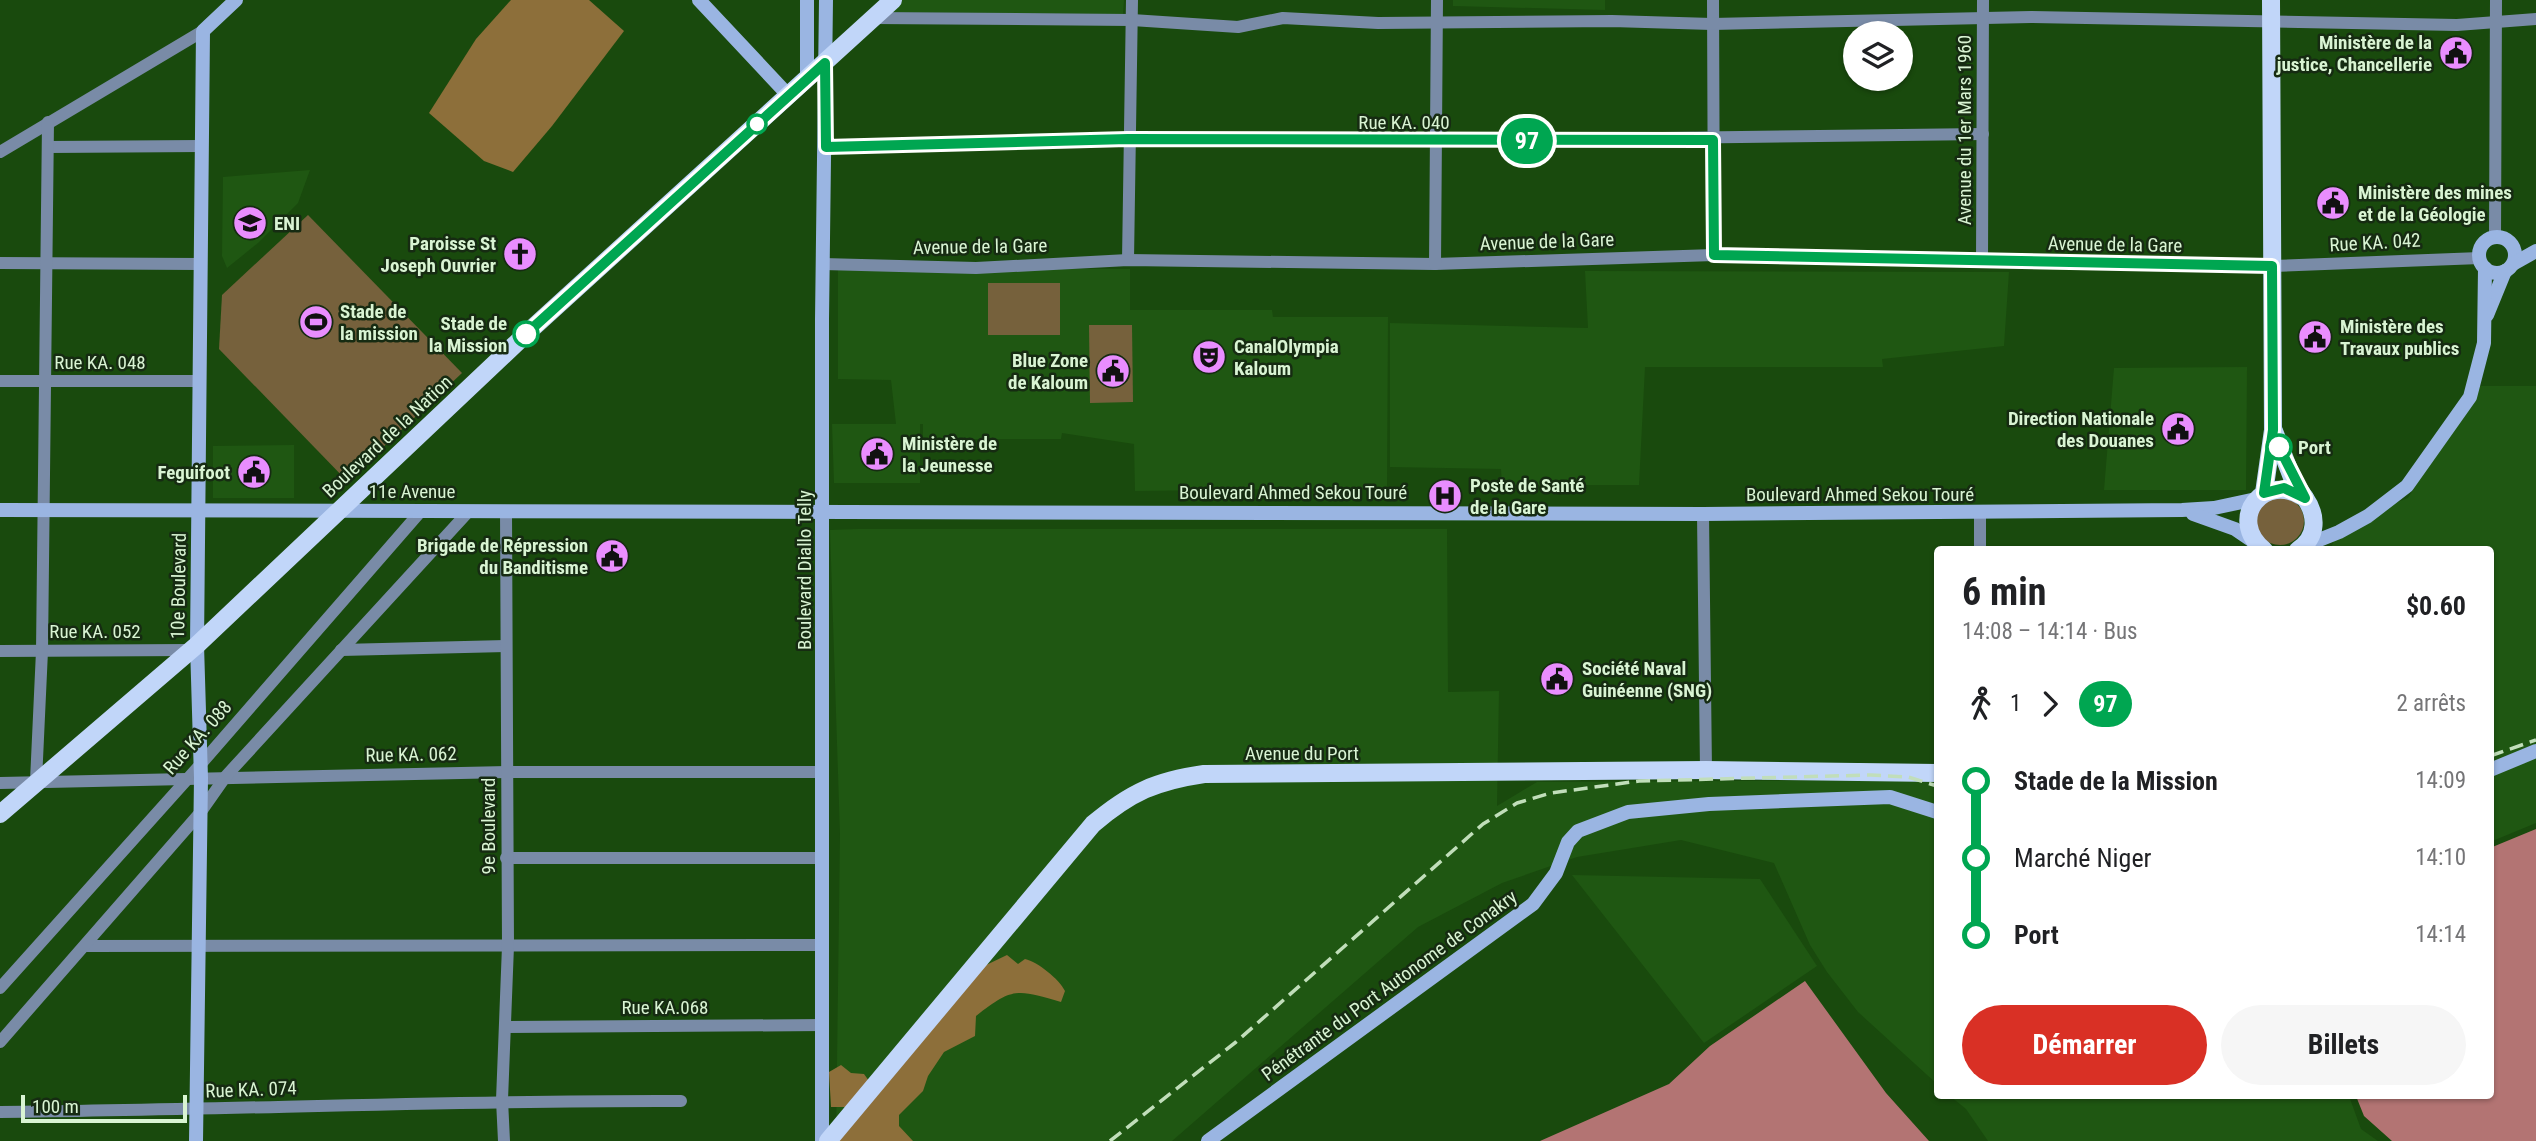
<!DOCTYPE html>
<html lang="fr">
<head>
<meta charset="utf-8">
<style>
  :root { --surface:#fff; --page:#f6f6f6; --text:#202124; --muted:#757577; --accent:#d93025 }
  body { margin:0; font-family:"Roboto Condensed",sans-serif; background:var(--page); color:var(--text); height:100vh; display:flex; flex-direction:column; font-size:26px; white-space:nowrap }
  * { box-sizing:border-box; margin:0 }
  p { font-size:23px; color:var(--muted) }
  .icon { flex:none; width:38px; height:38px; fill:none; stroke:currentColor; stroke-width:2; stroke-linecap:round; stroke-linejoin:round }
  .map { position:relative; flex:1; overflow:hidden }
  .panel { position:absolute; left:1934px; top:546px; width:560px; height:553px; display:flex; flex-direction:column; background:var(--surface); border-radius:7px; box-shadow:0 2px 5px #0004 }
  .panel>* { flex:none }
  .badge { padding:0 14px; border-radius:23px; font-size:24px; line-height:46px }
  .controls { position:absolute; left:1843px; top:21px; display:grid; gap:14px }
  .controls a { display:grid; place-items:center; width:70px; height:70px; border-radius:50%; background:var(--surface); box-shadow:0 2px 5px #0004; font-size:35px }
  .scale { position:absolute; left:21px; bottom:18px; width:166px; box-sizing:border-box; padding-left:7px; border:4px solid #d9f4d3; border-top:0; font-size:19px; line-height:24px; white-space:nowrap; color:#d9f4d3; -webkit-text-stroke:5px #162b12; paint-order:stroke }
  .map>.badge { position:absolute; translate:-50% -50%; box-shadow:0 0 0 4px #fff }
  .legs { display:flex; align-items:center; gap:10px; height:77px; padding:0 28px; font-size:23px }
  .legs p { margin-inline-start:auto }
  .headline { display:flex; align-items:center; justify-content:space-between; height:119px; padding:0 28px }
  h1 { font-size:38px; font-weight:700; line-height:52px }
  .action { display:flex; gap:14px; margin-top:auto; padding:14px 28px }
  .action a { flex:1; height:80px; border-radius:42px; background:var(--accent); color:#fff; font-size:28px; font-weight:700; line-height:80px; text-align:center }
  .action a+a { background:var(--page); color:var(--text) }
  ul { padding:0 28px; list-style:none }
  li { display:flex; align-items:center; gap:24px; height:77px; font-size:26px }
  li i { display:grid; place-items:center; width:10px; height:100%; margin:0 9px; background:currentColor }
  li i::after { content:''; width:18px; height:18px; margin:-9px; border:5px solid; border-radius:50%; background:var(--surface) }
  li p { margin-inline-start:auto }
  li:first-child i { background:linear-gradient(#0000 50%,currentColor 0) }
  li:last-child i { background:linear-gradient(currentColor 50%,#0000 0) }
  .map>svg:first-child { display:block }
</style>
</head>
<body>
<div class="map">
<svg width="2536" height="1141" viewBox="0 0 2536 1141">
  <rect width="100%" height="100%" fill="#194a0d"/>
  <!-- built -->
  <g fill="#1f5712">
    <path d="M 902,0 L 1124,0 L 1123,14 L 889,12 Z"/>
    <path d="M 1453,0 L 1605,0 L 1605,10 L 1453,6 Z"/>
    <path d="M 310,170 L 298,203 L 258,243 L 227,268 L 222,256 L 223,177 Z"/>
    <path d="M 838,269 L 1130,269 L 1130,310 L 1272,310 L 1273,317 L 1388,317 L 1387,488 L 1135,491 L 1134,444 L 1062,433 L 1061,439 L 923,439 L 923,424 L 920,424 L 920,483 L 834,483 L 832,424 L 896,424 L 891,380 L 838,379 Z"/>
    <path d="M 1585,271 L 2009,272 L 2004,346 L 1882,359 L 1883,367 L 1645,367 L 1639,485 L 1502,485 L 1501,469 L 1390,467 L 1390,323 L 1588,328 Z"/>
    <path d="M 2247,367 L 2246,490 L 2104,490 L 2114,368 Z"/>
    <path d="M 2478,386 L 2536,386 L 2536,823 L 2490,842 L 2490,550 L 2330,550 L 2342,523 L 2408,498 Z"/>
    <path d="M 294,445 L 294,498 L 213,498 L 213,446 Z"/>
    <path d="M 858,529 L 1447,529 L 1448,692 L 1499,691 L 1497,806 L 1537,782 L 1937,780 L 1937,1084 L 1858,1012 L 1827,972 L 1810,945 L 1774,863 L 1681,840 L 1577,857 L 1502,883 L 1418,927 L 1172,1141 L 836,1141 L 840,834 L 830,530 Z"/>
    <path d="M 1572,875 L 1760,879 L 1817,966 L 1704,1043 Z"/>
    <path d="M 1950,1096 L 2349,1096 L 2361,1129 L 2378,1141 L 1988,1141 L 1966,1109 Z"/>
  </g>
  <!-- green -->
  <g fill="#76613c">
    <path d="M 308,215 L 462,373 L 347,481 L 219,349 L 222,295 Z"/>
    <rect x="988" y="283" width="72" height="52"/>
    <path d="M 1089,325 L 1132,325 L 1133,402 L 1090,403 Z"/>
    <circle cx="2280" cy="521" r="24"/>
  </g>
  <!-- forest -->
  <g fill="#8d6f3a">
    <path d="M 511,0 L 589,0 L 624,31 L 552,126 L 513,172 L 484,161 L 429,113 L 476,39 Z"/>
    <path d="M 1007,955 L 1018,964 L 1025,959 C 1038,962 1059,979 1065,991 L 1061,1002 C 1017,989 1013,987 976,1016 L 975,1036 L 944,1052 L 928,1076 L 923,1091 L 899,1115 L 899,1126 L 913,1141 L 832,1141 L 845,1107 L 831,1107 L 829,1072 L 841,1065 L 851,1073 L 864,1074 L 869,1081 L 982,967 Z"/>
  </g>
  <!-- water -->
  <g fill="#b37473">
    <path d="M 2536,829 L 2536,1141 L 2392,1141 L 2364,1116 L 2356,1096 L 2490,1096 L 2490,848 Z"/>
    <path d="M 1805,981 L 1886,1093 L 1929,1141 L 1540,1141 L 1669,1084 L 1710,1046 Z"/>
  </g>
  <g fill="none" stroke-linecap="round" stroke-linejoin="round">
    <!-- street -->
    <g stroke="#798ba7" stroke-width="12">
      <path d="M 1713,0 L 1714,255"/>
      <path d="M 873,18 L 1132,20 L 1238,27 L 1283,18 L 1378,23 L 1612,21 L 1712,24 L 2031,17 L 2457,25 L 2536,19"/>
      <path d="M 48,147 L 202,146"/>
      <path d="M 826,147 L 1128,139 L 1435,141 L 1983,134"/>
      <path d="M 0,152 L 203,31"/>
      <path d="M 2495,238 L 2496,0"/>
      <path d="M 1128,260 L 1132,0"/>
      <path d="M 1982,261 L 1983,0"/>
      <path d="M 0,263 L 201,264"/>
      <path d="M 823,264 L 976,268 L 1128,260 L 1435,264 L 1714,255 L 2272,266 L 2480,258"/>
      <path d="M 1435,264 L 1437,0"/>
      <path d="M 0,381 L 200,381"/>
      <path d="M 1703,514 L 1706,770"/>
      <path d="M 1980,550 L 1980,513"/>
      <path d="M 341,650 L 506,646"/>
      <path d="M 0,651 L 190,650"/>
      <path d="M 36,781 L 42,651 L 48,122"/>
      <path d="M 0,783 L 507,772 L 822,772"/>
      <path d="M 506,858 L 822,858"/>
      <path d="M 85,946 L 822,945"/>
      <path d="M 0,988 L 200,765 L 421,511"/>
      <path d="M 507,1027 L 823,1025"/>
      <path d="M 0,1042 L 200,813 L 226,776 L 469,511"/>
      <path d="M 0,1112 C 227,1110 454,1100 681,1101"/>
      <path d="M 504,1141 L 502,1100 L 508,946 L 506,511"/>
    </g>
    <!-- secondary -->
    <g stroke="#9ab5e2" stroke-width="14">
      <path d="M 699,0 L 789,96"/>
      <path d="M 807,0 L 807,79"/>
      <circle cx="2497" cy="255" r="18"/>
      <path d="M 2513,264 L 2536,251"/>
      <path d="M 2487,315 L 2505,271"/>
      <path d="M 0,510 L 1703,514 L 2182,510 L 2214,508 L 2256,499"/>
      <path d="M 2193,514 L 2235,529 L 2257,544"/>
      <path d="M 2304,546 L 2339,532 L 2368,516 L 2407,486 L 2470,397 L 2484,343 L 2485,268"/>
      <path d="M 2490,770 L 2536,751"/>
      <path d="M 196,1141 L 201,778 L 197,645 L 203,31 L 236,0"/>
      <path d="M 822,1141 L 822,319 L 826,0"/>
      <path d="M 1208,1141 L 1533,904 L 1556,873 L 1568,842 L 1578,831 L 1628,812 L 1709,804 L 1890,797 L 1937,812"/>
    </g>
    <!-- primary -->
    <g stroke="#c1d6f9" stroke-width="18">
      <path d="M 2274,431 L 2293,480 L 2305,498"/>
      <path d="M 2264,493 L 2273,430 L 2271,0"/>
      <path d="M 2264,550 C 2226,519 2264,470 2305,498 C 2317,515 2318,537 2298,550"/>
      <path d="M 0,814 L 197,645 L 526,334 L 893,0"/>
      <path d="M 828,1141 L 1093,824 C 1131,792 1156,781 1204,774 L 1706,770 L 1937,773"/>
    </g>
    <!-- rail -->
    <g stroke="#c1deba" stroke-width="3.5" stroke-dasharray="14 7" stroke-linecap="butt">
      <path d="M 2490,756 L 2536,740"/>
      <path d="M 1110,1141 L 1236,1042 L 1483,824 L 1517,803 L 1551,793 L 1639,781 L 1871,775 L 1908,777 L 1937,786"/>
    </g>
  </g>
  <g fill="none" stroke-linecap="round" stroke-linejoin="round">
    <!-- line-1 casing -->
    <g stroke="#fff" stroke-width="16">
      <path id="line-1" d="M 526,334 L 825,63 L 826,147 L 1128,139 L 1713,140 L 1714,255 L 2272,266 L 2273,430 L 2264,493 L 2284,488 L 2305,498 L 2279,447"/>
    </g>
    <!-- line-1 -->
    <use href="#line-1" stroke="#00a651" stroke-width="10"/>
  </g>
  <!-- icons -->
  <defs>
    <g id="civic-disc" transform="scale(1.75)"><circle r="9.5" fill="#e98dfe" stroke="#162b12"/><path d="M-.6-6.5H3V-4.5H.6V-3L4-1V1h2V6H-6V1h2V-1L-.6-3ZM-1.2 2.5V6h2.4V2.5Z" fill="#111"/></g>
    <g id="university-disc" transform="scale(1.75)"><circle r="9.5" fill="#e98dfe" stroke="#162b12"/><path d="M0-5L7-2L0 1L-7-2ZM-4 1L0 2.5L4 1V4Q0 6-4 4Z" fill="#111"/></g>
    <g id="church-disc" transform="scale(1.75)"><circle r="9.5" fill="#e98dfe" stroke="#162b12"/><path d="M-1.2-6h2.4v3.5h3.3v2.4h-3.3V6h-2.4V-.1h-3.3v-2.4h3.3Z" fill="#111"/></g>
    <g id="stadium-disc" transform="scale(1.75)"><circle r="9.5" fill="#e98dfe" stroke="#162b12"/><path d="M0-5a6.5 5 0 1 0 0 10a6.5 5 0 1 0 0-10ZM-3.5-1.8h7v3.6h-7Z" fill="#111"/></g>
    <g id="theatre-disc" transform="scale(1.75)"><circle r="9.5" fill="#e98dfe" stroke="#162b12"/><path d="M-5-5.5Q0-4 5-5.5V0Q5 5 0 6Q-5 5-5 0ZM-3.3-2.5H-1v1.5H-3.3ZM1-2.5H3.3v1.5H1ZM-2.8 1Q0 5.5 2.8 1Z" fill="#111"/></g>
    <g id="hospital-disc" transform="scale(1.75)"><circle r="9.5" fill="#e98dfe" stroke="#162b12"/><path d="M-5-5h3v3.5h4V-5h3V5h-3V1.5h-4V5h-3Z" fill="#111"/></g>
  </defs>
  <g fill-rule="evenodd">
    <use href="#civic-disc" x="2456" y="53"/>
    <use href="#civic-disc" x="2333" y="203"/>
    <use href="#university-disc" x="250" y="223"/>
    <use href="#church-disc" x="520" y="254"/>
    <use href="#stadium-disc" x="316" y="322"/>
    <use href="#civic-disc" x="2315" y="337"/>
    <use href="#theatre-disc" x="1209" y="357"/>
    <use href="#civic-disc" x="1113" y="371"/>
    <use href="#civic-disc" x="2178" y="429"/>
    <use href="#civic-disc" x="877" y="454"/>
    <use href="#civic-disc" x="254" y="472"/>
    <use href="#hospital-disc" x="1445" y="496"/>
    <use href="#civic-disc" x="612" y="556"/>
    <use href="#civic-disc" x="1557" y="679"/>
  </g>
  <!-- markers -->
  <g fill="#fff" stroke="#00a651" stroke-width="3.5">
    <circle cx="757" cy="124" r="9"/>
    <circle cx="526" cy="334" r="12"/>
    <circle cx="2279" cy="447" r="12"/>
  </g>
  <g text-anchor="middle" stroke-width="5" stroke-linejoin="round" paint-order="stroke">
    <!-- poi labels -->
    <g font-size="19" font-weight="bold" fill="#d9f4d3" stroke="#162b12" text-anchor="start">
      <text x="2432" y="49" text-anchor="end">Ministère de la<tspan x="2432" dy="22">justice, Chancellerie</tspan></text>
      <text x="2358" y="199">Ministère des mines<tspan x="2358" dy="22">et de la Géologie</tspan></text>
      <text x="274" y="230">ENI</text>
      <text x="496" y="250" text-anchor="end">Paroisse St<tspan x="496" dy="22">Joseph Ouvrier</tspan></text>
      <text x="340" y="318">Stade de<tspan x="340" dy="22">la mission</tspan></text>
      <text x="2340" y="333">Ministère des<tspan x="2340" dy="22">Travaux publics</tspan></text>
      <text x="1234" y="353">CanalOlympia<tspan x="1234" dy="22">Kaloum</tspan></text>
      <text x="1088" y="367" text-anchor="end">Blue Zone<tspan x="1088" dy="22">de Kaloum</tspan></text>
      <text x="2154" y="425" text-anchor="end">Direction Nationale<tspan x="2154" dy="22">des Douanes</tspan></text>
      <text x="902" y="450">Ministère de<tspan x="902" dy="22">la Jeunesse</tspan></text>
      <text x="230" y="479" text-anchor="end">Feguifoot</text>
      <text x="1470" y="492">Poste de Santé<tspan x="1470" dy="22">de la Gare</tspan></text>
      <text x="588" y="552" text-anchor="end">Brigade de Répression<tspan x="588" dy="22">du Banditisme</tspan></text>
      <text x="1582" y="675">Société Naval<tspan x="1582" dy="22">Guinéenne (SNG)</tspan></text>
    </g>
    <!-- street labels -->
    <g font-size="19" fill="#d9f4d3" stroke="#162b12">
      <text x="1404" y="129">Rue KA. 040</text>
      <text transform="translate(1964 130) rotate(-90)" y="7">Avenue du 1er Mars 1960</text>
      <text transform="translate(1547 241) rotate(-2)" y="7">Avenue de la Gare</text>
      <text transform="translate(2375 242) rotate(-3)" y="7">Rue KA. 042</text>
      <text transform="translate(2115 244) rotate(1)" y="7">Avenue de la Gare</text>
      <text transform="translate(980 246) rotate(-1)" y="7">Avenue de la Gare</text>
      <text x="100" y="369">Rue KA. 048</text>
      <text transform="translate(387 436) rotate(-43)" y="7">Boulevard de la Nation</text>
      <text x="412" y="498">11e Avenue</text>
      <text x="1293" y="499">Boulevard Ahmed Sekou Touré</text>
      <text x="1860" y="501">Boulevard Ahmed Sekou Touré</text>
      <text transform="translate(804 570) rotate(-90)" y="7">Boulevard Diallo Telly</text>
      <text transform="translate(178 586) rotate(-89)" y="7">10e Boulevard</text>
      <text x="95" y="638">Rue KA. 052</text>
      <text transform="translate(197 737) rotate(-48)" y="7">Rue KA. 088</text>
      <text x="1302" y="760">Avenue du Port</text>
      <text transform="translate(411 754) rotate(-1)" y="7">Rue KA. 062</text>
      <text transform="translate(488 826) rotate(-90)" y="7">9e Boulevard</text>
      <text transform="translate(1389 985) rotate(-36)" y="7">Pénétrante du Port Autonome de Conakry</text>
      <text x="665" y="1014">Rue KA.068</text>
      <text transform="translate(251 1089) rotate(-2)" y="7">Rue KA. 074</text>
    </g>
    <!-- stop labels -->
    <g font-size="19" font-weight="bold" fill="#d9f4d3" stroke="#162b12" text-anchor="end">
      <text x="507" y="330">Stade de<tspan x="507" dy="22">la Mission</tspan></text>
      <text x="2298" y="454" text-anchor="start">Port</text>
    </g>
  </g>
</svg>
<div class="controls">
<a><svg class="icon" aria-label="layers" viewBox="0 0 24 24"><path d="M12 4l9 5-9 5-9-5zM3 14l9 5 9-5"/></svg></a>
</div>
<div class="scale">100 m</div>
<b class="badge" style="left:1527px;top:141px;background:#00a651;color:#fff">97</b>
<section class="panel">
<div class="headline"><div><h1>6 min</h1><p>14:08 – 14:14 · Bus</p></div><b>$0.60</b></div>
<div class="legs"><svg class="icon" aria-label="walk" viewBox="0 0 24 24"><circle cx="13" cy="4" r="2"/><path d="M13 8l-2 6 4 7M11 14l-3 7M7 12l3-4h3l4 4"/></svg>1<svg class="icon" aria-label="forward" viewBox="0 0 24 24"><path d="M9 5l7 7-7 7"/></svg><b class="badge" style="background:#00a651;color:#fff">97</b><p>2 arrêts</p></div>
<ul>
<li><i style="color:#00a651"></i><b>Stade de la Mission</b><p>14:09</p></li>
<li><i style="color:#00a651"></i><span>Marché Niger</span><p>14:10</p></li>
<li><i style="color:#00a651"></i><b>Port</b><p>14:14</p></li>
</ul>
<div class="action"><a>Démarrer</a><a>Billets</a></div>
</section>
</div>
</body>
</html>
